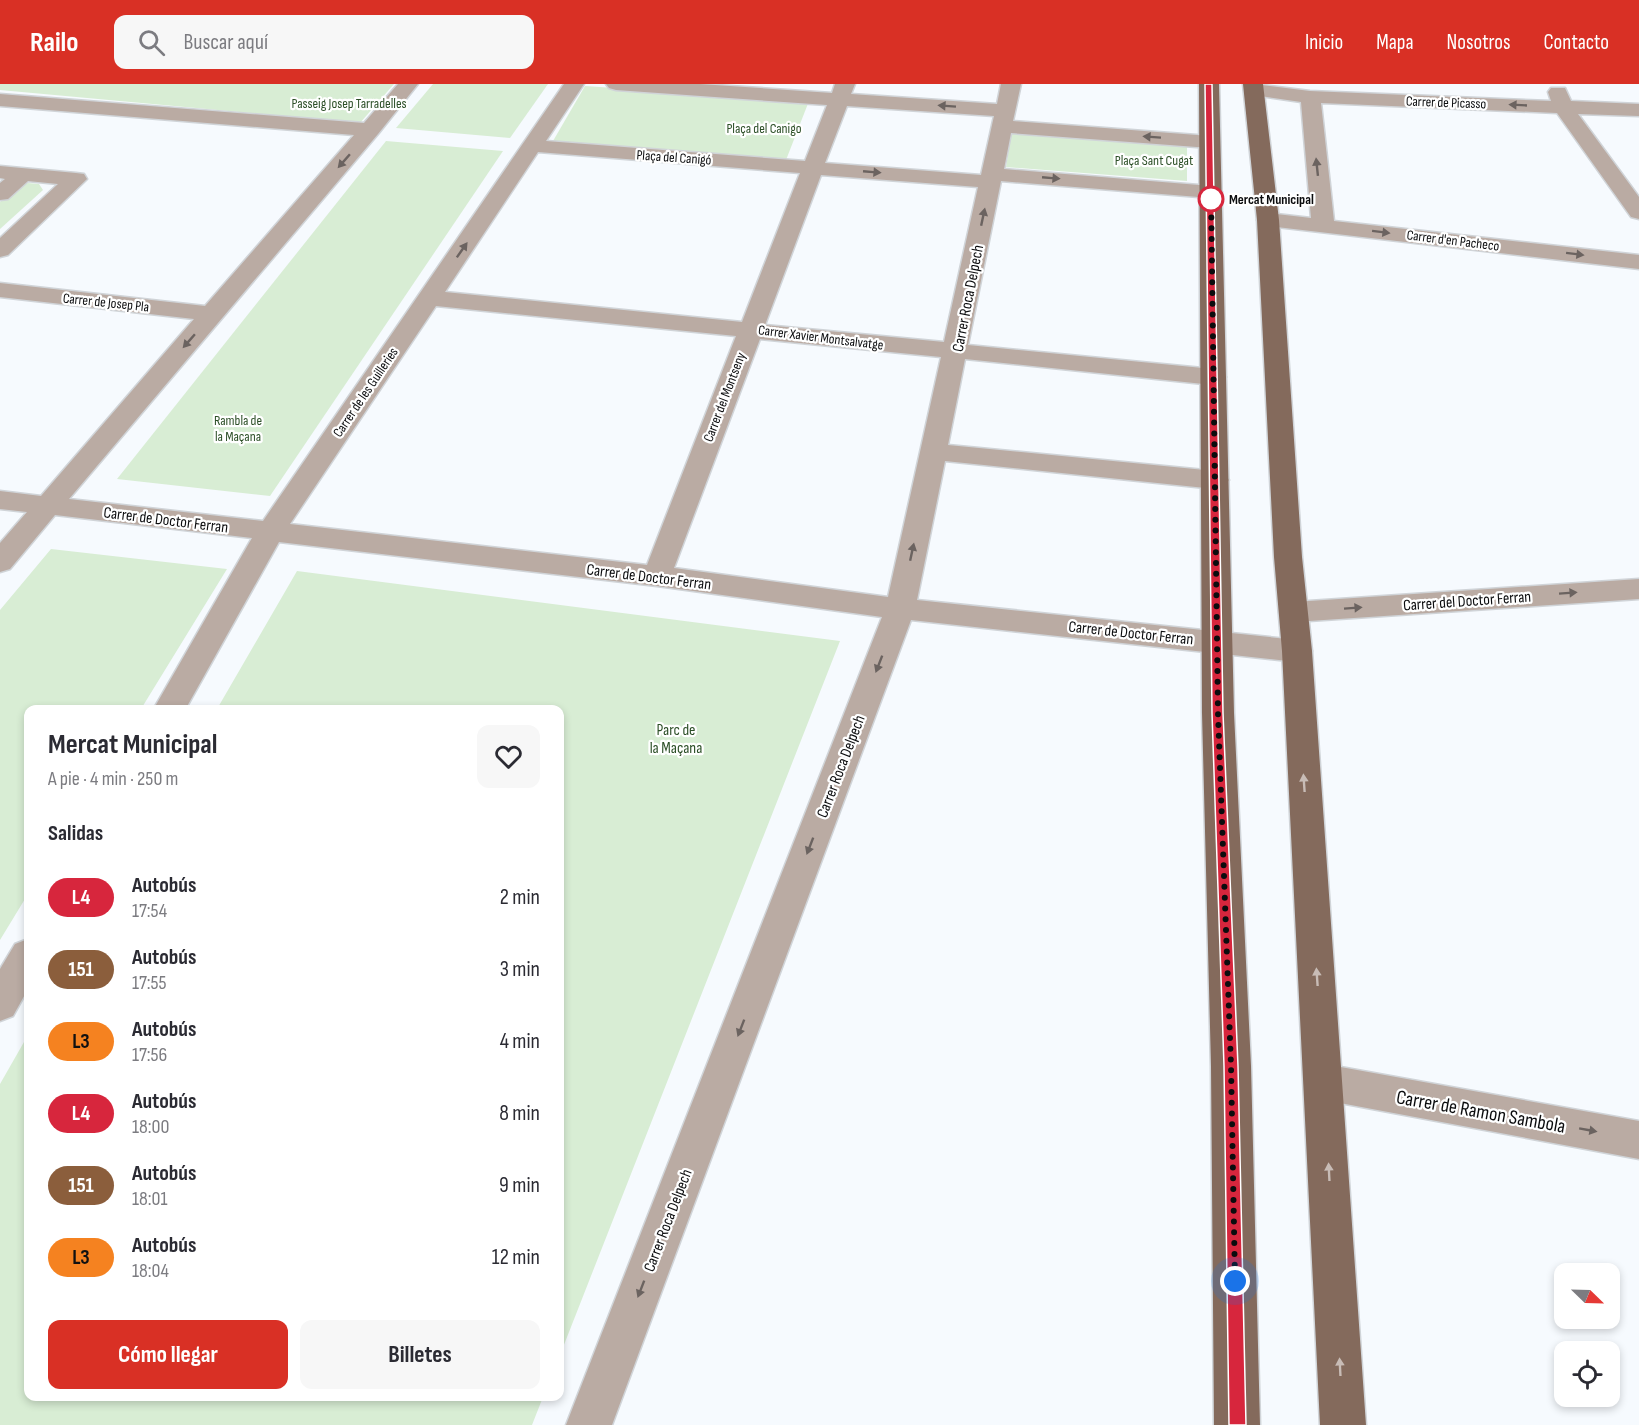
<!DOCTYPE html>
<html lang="es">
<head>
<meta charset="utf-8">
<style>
  :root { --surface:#fff; --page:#f7f7f7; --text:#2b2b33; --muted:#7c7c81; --accent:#d93025 }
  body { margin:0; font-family:"Sofia Sans Condensed",sans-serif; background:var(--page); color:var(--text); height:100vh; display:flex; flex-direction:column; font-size:22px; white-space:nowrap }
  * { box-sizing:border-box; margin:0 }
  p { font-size:20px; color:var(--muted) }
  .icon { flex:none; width:33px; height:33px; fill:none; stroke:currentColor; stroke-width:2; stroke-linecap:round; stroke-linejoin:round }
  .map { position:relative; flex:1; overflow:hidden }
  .details { position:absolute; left:24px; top:621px; width:540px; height:696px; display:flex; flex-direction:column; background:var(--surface); border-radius:12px; box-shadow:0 3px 9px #0003 }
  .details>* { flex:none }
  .badge { padding:0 12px; border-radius:20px; font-size:21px; line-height:39px }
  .needle { width:39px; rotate:113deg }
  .tools { position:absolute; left:1554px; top:1179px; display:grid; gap:12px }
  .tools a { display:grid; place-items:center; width:66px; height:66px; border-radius:12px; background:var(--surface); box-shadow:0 3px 9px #0003; font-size:30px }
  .you { position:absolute; width:30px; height:30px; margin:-15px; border:4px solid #fff; border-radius:50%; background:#1a73e8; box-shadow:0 0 0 9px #1a73e833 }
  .map>.badge { position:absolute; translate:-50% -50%; box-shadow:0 0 0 3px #fff }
  h2 { padding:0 24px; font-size:22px; line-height:54px }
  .round { display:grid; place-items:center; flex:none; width:63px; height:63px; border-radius:12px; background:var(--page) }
  .overview { display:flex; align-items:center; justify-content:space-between; height:102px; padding:0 24px }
  h1 { font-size:28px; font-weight:700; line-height:45px }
  .button { display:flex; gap:12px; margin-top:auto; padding:12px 24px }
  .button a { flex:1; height:69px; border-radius:12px; background:var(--accent); color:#fff; font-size:24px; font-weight:700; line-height:69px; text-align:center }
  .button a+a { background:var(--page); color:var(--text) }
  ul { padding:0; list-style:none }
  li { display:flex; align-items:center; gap:18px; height:72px; padding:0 24px }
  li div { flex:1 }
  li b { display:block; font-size:22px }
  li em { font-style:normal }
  li .badge { min-width:66px; font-weight:700; text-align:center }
  header { display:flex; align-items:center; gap:36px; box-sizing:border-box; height:84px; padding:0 30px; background:var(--accent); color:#fff }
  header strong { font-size:28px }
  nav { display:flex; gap:33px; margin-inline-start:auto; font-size:21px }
  .search { width:420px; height:54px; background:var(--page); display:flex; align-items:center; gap:15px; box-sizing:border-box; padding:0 21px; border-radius:12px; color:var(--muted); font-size:22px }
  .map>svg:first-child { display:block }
</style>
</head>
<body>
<header>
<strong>Railo</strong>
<div class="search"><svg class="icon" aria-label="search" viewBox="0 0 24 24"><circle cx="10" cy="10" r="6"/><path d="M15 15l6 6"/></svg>Buscar aquí</div>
<nav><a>Inicio</a><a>Mapa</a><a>Nosotros</a><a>Contacto</a></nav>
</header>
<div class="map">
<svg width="1639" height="1341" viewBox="0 0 1639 1341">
  <rect width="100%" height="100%" fill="#f6fafe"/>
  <!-- green -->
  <g fill="#d8edd4">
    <path d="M 0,0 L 394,0 L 360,39 L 0,6 Z"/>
    <path d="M 433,0 L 548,0 L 510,54 L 396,44 Z"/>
    <path d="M 585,2 L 809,17 L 786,76 L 553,57 Z"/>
    <path d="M 1012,46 L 1187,60 L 1187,97 L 1006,83 Z"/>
    <path d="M 386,57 L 503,67 L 270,412 L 117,395 Z"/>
    <path d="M 28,99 L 39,100 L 43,106 L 0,145 L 0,118 L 15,104 Z"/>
    <path d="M 51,465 L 227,485 L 141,625 L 28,626 L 28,810 L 0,856 L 0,526 Z"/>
    <path d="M 297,487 L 840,557 L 560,1271 L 560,626 L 217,625 Z"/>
    <path d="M 28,951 L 28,1312 L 543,1313 L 532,1341 L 0,1341 L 0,1000 Z"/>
  </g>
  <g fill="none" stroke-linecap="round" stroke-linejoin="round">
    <!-- minor casing -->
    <g stroke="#d0d4d8" stroke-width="3">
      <g id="minor">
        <path d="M 398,0 L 418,0 L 378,50 L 69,415 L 263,437 L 564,0 L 584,0 L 546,57 L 805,77 L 827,21 L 616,6 L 609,4 L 606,0 L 700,0 L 832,9 L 835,0 L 855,0 L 851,10 L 997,20 L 1001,0 L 1021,0 L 1013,37 L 1210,52 L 1217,54 L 1220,58 L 1217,62 L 1210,64 L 1011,49 L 1004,85 L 1211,102 L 1219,103 L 1222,108 L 1219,113 L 1211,114 L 1001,97 L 968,261 L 1213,285 L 1222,288 L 1226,293 L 1222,298 L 1213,301 L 965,275 L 948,361 L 1215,387 L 1225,390 L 1229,396 L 1225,402 L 1215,405 L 945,377 L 917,516 L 1297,556 L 1308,559 L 1312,567 L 1308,575 L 1297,578 L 911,536 L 612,1341 L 566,1341 L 882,533 L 657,502 L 279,458 L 185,626 L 153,626 L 252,454 L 55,431 L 10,485 L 0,488 L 0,459 L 27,428 L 0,425 L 0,407 L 41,412 L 194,235 L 0,213 L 0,199 L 205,222 L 354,51 L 0,22 L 0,10 L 364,39 ZM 847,22 L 994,32 L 981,91 L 825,79 ZM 538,68 L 800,89 L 742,238 L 445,208 ZM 821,91 L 978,103 L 944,258 L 765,241 ZM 436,222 L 736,252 L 647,481 L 290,440 ZM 760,255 L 941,273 L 888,513 L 674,484 Z"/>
        <path d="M 1254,0 L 1310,7 L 1551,17 L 1548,8 L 1551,4 L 1565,4 L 1571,17 L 1639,20 L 1639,32 L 1578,30 L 1639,113 L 1639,135 L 1631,133 L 1557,29 L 1321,19 L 1334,137 L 1639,171 L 1639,185 L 1260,141 L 1257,136 L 1260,131 L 1268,129 L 1311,134 L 1301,18 L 1247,10 L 1244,6 L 1247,2 Z"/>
        <path d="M 0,82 L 76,89 L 84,90 L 87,95 L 8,171 L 0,173 L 0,154 L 58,100 L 28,97 L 8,115 L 0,116 L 0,99 L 5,95 L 0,94 Z"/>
        <path d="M 1639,495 L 1639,515 L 1294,538 L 1283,535 L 1279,528 L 1283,521 L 1294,518 Z"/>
        <path d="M 28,855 L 28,905 L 13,932 L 0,937 L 0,885 L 15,860 Z"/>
        <path d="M 1324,980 L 1639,1037 L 1639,1075 L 1324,1016 L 1310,1011 L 1304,998 L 1310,985 Z"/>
      </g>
    </g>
    <!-- major casing -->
    <g stroke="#d0d4d8" stroke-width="3">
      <g id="major">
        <path d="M 1199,0 L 1219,0 L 1234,629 L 1251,982 L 1260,1341 L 1214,1341 L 1211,982 L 1202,629 Z"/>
        <path d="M 1243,0 L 1263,0 L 1279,136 L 1302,473 L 1312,567 L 1366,1341 L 1320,1341 L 1282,567 L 1274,473 L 1257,136 Z"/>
      </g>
    </g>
    <!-- minor -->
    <use href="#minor" fill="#baaba3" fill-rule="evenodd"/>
    <!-- major -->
    <use href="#major" fill="#846a5c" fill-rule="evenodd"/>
  </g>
  <!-- one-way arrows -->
  <defs><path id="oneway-solid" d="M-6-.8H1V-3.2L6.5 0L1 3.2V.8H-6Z" transform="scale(1.5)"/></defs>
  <g fill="#6b6360">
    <use href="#oneway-solid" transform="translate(1518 21) rotate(-177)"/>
    <use href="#oneway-solid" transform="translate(947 22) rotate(-176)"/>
    <use href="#oneway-solid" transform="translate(1152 53) rotate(-176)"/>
    <use href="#oneway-solid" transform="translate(344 77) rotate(131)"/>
    <use href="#oneway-solid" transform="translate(1317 83) rotate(-96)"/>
    <use href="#oneway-solid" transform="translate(872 88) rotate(5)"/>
    <use href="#oneway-solid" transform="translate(1051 94) rotate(5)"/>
    <use href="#oneway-solid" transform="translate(983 133) rotate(-78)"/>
    <use href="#oneway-solid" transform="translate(1381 148) rotate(7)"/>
    <use href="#oneway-solid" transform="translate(462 166) rotate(-55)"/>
    <use href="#oneway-solid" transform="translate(1575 170) rotate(7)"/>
    <use href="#oneway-solid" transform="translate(189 257) rotate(131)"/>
    <use href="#oneway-solid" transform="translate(912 468) rotate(-78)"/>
    <use href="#oneway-solid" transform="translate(1568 509) rotate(-4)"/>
    <use href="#oneway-solid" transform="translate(1353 524) rotate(-4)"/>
    <use href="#oneway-solid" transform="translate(879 580) rotate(111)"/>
    <use href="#oneway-solid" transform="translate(810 762) rotate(111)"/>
    <use href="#oneway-solid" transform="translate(741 944) rotate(111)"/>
    <use href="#oneway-solid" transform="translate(1588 1046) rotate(10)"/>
    <use href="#oneway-solid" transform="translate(641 1205) rotate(111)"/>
  </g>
  <g fill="#c8bcb6">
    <use href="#oneway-solid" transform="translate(1304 699) rotate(-94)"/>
    <use href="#oneway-solid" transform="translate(1317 893) rotate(-94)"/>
    <use href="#oneway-solid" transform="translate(1329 1088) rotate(-93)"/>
    <use href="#oneway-solid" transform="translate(1340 1283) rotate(-93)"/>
  </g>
  <!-- line -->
  <path fill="#d7263d" stroke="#fff" stroke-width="1.5" d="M 1205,0 L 1212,0 L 1223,629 L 1238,982 L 1246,1341 L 1229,1341 L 1224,982 L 1212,629 Z"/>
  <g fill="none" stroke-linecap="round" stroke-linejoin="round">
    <!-- walk -->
    <path stroke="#0b0c0e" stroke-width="6" stroke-dasharray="0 10.8" d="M 1211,115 L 1211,108 L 1218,629 L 1231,982 L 1235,1197"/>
  </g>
  <!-- markers -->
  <circle fill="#fff" stroke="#d7263d" stroke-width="3" cx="1211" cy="115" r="12"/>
  <g text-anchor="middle" stroke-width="4.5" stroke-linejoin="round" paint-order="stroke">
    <!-- far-street labels -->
    <g font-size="14" fill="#0b0c0e" stroke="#fff">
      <text transform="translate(1446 18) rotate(2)" y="5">Carrer de Picasso</text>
      <text transform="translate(674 73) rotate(4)" y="5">Plaça del Canigó</text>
      <text transform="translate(1453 156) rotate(7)" y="5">Carrer d'en Pacheco</text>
      <text transform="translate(106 218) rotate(6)" y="5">Carrer de Josep Pla</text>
      <text transform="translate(821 253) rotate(7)" y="5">Carrer Xavier Montsalvatge</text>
      <text transform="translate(365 308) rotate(-56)" y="5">Carrer de les Guilleries</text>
      <text transform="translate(724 313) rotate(-69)" y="5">Carrer del Montseny</text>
    </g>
    <!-- far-park labels -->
    <g font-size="14" fill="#2c4f27" stroke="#fff">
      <text x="349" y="24">Passeig Josep Tarradelles</text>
      <text x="764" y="49">Plaça del Canigo</text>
      <text x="1154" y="81">Plaça Sant Cugat</text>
      <text x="238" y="341">Rambla de<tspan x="238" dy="16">la Maçana</tspan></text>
    </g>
    <!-- far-stop labels -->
    <g font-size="14" font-weight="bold" fill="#0b0c0e" stroke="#fff" text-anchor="start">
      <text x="1229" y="120">Mercat Municipal</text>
    </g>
    <!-- street labels -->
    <g font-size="16" fill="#0b0c0e" stroke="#fff">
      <text transform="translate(967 214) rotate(-79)" y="6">Carrer Roca Delpech</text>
      <text transform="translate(166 435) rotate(7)" y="6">Carrer de Doctor Ferran</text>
      <text transform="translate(649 492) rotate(7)" y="6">Carrer de Doctor Ferran</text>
      <text transform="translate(1467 516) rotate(-4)" y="6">Carrer del Doctor Ferran</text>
      <text transform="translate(1131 548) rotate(6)" y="6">Carrer de Doctor Ferran</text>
      <text transform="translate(840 682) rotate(-69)" y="6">Carrer Roca Delpech</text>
      <text transform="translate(667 1136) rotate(-69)" y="6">Carrer Roca Delpech</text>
    </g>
    <!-- park labels -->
    <g font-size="16" fill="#2c4f27" stroke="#fff">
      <text x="676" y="651">Parc de<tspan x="676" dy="18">la Maçana</tspan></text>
    </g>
    <!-- near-street labels -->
    <g font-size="20" fill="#0b0c0e" stroke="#fff">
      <text transform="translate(1481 1027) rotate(10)" y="7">Carrer de Ramon Sambola</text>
    </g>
  </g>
</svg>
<div class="tools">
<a><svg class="needle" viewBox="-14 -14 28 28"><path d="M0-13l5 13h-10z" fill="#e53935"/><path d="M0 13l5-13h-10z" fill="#7c7c81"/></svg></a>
<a><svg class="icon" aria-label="locate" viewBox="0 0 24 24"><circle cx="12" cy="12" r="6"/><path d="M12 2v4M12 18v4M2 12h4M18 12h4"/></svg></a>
</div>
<div class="you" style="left:1235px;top:1197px"></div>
<section class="details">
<div class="overview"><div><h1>Mercat Municipal</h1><p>A pie · 4 min · 250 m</p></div><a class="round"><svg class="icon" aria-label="heart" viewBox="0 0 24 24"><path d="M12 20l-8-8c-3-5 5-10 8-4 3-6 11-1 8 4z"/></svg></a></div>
<h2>Salidas</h2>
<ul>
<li><span class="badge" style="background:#d7263d;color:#fff">L4</span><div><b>Autobús</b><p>17:54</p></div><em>2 min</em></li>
<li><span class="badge" style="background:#8b5e3c;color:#fff">151</span><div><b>Autobús</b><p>17:55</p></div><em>3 min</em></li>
<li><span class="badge" style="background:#f58220;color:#111">L3</span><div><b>Autobús</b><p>17:56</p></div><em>4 min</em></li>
<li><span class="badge" style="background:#d7263d;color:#fff">L4</span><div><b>Autobús</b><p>18:00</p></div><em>8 min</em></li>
<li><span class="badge" style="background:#8b5e3c;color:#fff">151</span><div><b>Autobús</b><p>18:01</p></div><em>9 min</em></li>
<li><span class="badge" style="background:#f58220;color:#111">L3</span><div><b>Autobús</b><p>18:04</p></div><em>12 min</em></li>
</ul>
<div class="button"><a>Cómo llegar</a><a>Billetes</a></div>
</section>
</div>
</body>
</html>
